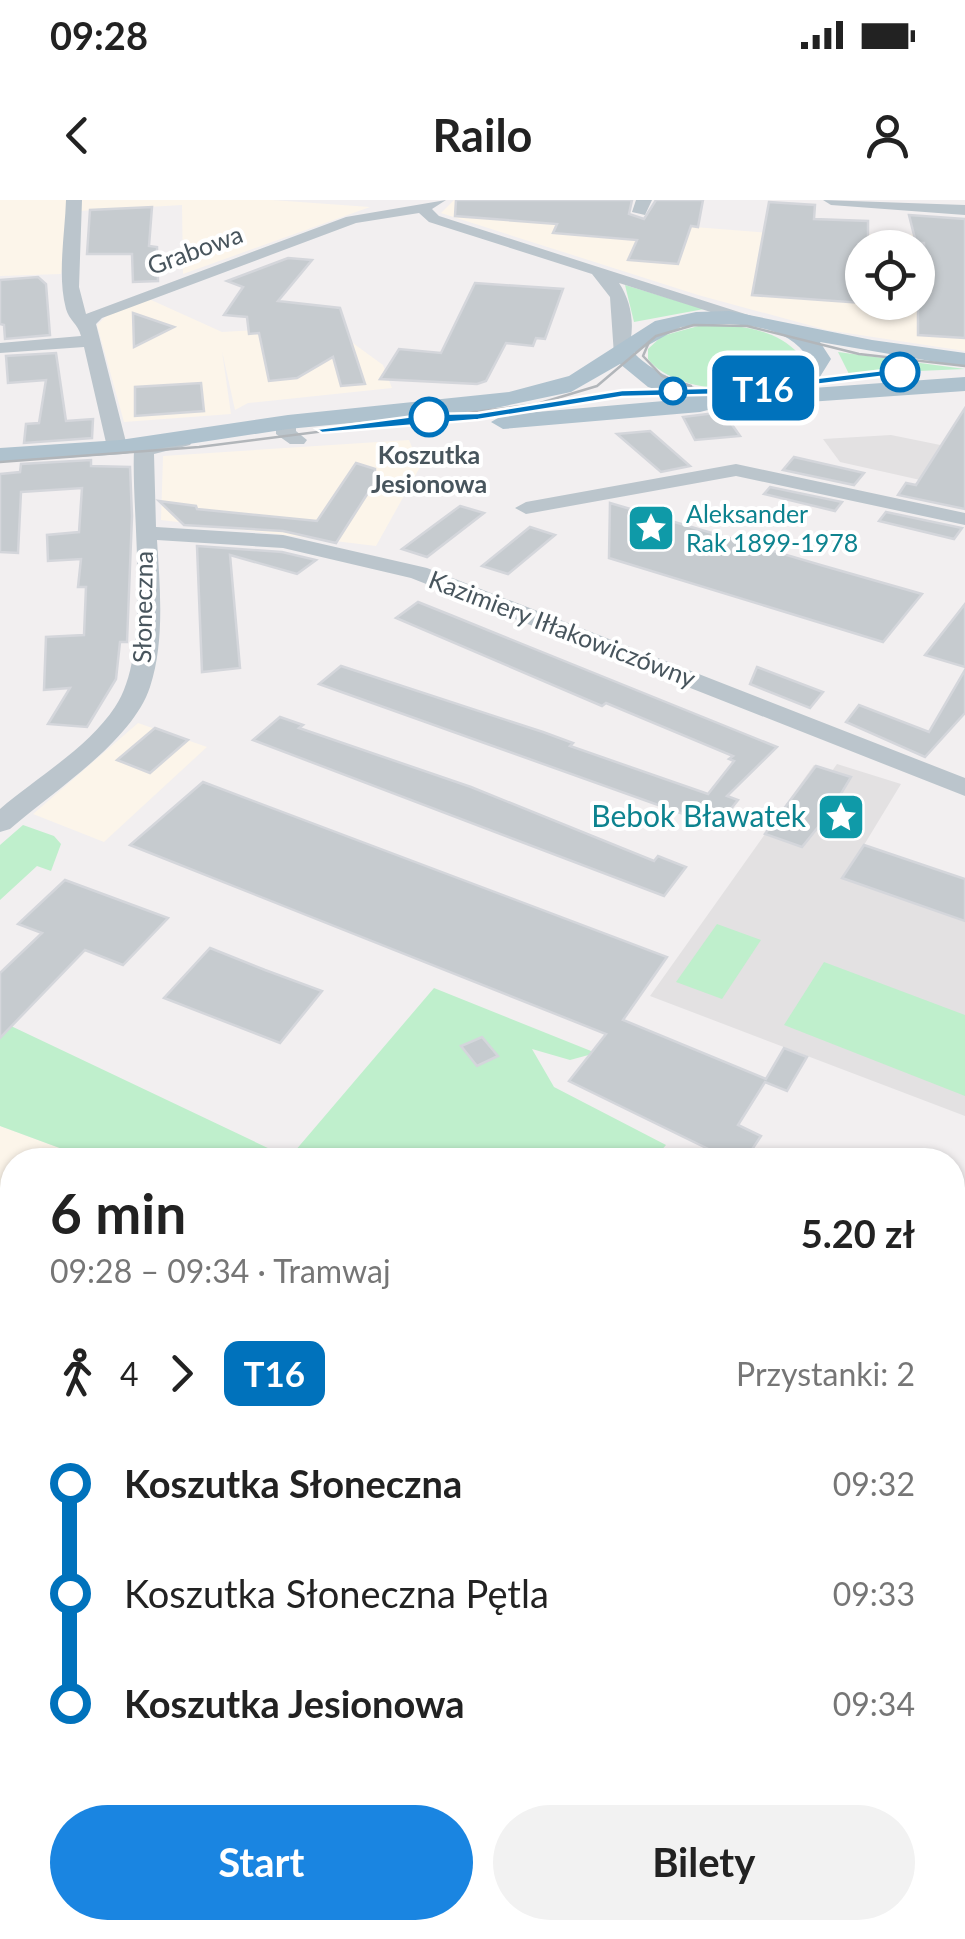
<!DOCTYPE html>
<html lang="pl">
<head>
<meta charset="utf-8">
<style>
  :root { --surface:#fff; --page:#f2f2f2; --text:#222; --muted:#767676; --accent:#1a85e1 }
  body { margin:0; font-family:Lato,sans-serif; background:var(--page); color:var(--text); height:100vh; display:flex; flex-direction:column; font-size:38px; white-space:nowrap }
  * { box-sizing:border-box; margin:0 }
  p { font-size:32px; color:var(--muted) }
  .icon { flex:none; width:55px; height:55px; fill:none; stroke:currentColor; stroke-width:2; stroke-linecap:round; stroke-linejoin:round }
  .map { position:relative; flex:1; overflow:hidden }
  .sheet { position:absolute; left:0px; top:948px; width:965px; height:792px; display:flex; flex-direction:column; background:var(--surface); border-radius:40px 40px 0 0; box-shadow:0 2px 8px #0004 }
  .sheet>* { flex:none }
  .badge { padding:0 20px; border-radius:15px; font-size:35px; line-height:65px }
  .controls { position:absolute; left:845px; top:30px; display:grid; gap:20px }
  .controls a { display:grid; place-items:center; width:90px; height:90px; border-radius:50%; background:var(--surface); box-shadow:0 2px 8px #0004; font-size:50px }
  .map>.badge { position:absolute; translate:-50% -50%; box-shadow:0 0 0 5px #fff }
  .legs { display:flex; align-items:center; gap:15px; height:110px; padding:0 50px; font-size:32px }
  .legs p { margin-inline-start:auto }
  .head { display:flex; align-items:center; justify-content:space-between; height:170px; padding:0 50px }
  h1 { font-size:55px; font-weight:700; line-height:75px }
  .primary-button { display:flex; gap:20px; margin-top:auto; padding:20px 50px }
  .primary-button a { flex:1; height:115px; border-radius:60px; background:var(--accent); color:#fff; font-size:40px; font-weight:700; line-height:115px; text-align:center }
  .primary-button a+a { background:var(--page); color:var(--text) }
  ul { padding:0 50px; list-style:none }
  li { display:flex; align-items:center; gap:35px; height:110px; font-size:38px }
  li i { display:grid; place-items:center; width:15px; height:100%; margin:0 12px; background:currentColor }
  li i::after { content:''; width:25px; height:25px; margin:-12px; border:8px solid; border-radius:50%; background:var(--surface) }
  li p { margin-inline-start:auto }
  li:first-child i { background:linear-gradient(#0000 50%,currentColor 0) }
  li:last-child i { background:linear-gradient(currentColor 50%,#0000 0) }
  .status { display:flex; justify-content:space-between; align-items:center; height:70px; padding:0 50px; background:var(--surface); direction:ltr }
  .status svg { height:28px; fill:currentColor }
  header { display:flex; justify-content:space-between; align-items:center; height:130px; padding:0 50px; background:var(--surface); font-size:45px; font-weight:700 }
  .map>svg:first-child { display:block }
</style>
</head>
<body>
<div class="status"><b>09:28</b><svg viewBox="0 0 49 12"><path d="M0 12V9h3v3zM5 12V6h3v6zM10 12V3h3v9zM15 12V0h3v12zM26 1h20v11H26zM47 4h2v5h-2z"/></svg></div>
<header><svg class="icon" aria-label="back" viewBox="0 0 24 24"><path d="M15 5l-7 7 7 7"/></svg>Railo<svg class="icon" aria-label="person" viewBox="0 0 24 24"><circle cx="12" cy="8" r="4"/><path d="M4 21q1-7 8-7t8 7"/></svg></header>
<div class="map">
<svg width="965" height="1739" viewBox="0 0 965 1739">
  <rect width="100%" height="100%" fill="#f2eff0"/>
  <!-- commercial -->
  <g fill="#fcf5ea" fill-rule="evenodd">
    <path d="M 0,0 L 272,0 L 370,7 L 183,74 L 182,5 L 78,11 L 61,74 L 0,76 Z"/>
    <path d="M 454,0 L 554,0 L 551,9 L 634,15 L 631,22 L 772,33 L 965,35 L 965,151 L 827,130 L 698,95 L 441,13 ZM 862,48 L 918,48 L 918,102 L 862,102 Z"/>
    <path d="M 149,99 L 222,132 L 293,128 L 339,133 L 383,165 L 392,188 L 248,203 L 235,210 L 222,151 L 231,214 L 124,222 L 97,125 L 108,114 Z"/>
    <path d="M 409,240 L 420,267 L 376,346 L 161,320 L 163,256 Z"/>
    <path d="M 138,523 L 207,547 L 104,642 L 33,614 Z"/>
    <path d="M 0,926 L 92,960 L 12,960 L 12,1090 L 0,1084 Z"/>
  </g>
  <!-- education -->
  <g fill="#e3e1e2">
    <path d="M 891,235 L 965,250 L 965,290 L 840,262 L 823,239 Z"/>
    <path d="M 837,564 L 901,584 L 864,645 L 965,680 L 965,916 L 650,796 L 814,565 L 832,571 Z"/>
    <path d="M 0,1084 L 12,1090 L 12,1357 L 0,1371 Z"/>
  </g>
  <!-- green -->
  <g fill="#bfefcc">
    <path d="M 625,85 L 704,109 L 634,122 Z"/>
    <path d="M 702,125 C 736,125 773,127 798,153 L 800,165 C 774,202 674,194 648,159 L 648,149 L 662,136 Z"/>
    <path d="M 838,152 L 965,169 L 849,174 Z"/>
    <path d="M 23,625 L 54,636 L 61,644 L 51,671 L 37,666 L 0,700 L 0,645 Z"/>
    <path d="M 717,724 L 761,740 L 722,799 L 676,782 Z"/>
    <path d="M 824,762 L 965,815 L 965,896 L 784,825 Z"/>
    <path d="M 434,788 L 596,853 L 570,860 L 532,849 L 554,887 L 666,945 L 653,960 L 92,960 L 0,926 L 0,837 L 11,826 L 289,958 Z"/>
    <path d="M 952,1088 L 965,1093 L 965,1589 L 952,1571 Z"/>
  </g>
  <!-- building -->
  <g fill="#c6cbcf" stroke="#d4d6db" stroke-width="2.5">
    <path d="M 456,0 L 632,0 L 629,14 L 644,19 L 656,0 L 703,0 L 698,27 L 691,26 L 678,64 L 628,60 L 637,40 L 553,33 L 557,24 L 455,16 Z"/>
    <path d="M 769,2 L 815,5 L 814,19 L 868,21 L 868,48 L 862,48 L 862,103 L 752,95 Z"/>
    <path d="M 152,7 L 149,46 L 157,47 L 158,81 L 133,82 L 132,54 L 87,54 L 90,10 Z"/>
    <path d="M 909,15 L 965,19 L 965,138 L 918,135 L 918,100 L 925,100 L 924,43 L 916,43 Z"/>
    <path d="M 288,58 L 312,60 L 278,101 L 340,108 L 365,184 L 341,186 L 333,157 L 297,178 L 269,181 L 259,133 L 249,134 L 247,117 L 224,115 L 243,87 L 227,81 Z"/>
    <path d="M 38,77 L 46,84 L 50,135 L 5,139 L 4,125 L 0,124 L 0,80 Z"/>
    <path d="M 475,83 L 563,89 L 545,139 L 536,138 L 533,146 L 506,143 L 486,181 L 477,184 L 380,179 L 399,149 L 441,153 Z"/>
    <path d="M 133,113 L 174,127 L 134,147 Z"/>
    <path d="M 56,153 L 66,221 L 93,219 L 92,238 L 24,243 L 26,224 L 39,223 L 46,180 L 8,183 L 6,156 Z"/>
    <path d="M 201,183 L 204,211 L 135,216 L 135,187 Z"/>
    <path d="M 965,208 L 965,309 L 898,295 L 906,283 L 916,285 Z"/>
    <path d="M 723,212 L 740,236 L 695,240 L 683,217 Z"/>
    <path d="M 650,231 L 690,266 L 661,272 L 617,234 Z"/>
    <path d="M 794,257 L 864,273 L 854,285 L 783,270 Z"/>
    <path d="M 91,260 L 91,266 L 130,267 L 132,316 L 127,442 L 120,442 L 116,479 L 87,527 L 48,524 L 70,488 L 44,490 L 46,437 L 84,435 L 86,387 L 78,387 L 81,359 L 48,361 L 47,335 L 79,332 L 82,288 L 21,292 L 18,353 L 0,352 L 0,274 L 20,272 L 21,264 Z"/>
    <path d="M 356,263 L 375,269 L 375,282 L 336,343 L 283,331 L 184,325 L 159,301 L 196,306 L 197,309 L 317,321 Z"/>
    <path d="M 770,287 L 842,302 L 835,311 L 764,294 Z"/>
    <path d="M 610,303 L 824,366 L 922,394 L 883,442 L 609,358 Z"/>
    <path d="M 460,306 L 484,313 L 427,357 L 402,349 Z"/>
    <path d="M 886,312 L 962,328 L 954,339 L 879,321 Z"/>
    <path d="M 530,327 L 555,335 L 508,374 L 482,366 Z"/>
    <path d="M 197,346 L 282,352 L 316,360 L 297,374 L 230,355 L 240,468 L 202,472 Z"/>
    <path d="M 418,402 L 453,416 L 777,547 L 727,596 L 738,600 L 717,626 L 319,484 L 341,466 L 543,532 L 573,543 L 570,546 L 708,594 L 734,561 L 729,559 L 733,556 L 606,503 L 602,506 L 396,418 Z"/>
    <path d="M 965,404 L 965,467 L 925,455 Z"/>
    <path d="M 757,467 L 823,492 L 810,508 L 750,484 Z"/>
    <path d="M 965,470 L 965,513 L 925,557 L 846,522 L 859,505 L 929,532 Z"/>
    <path d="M 280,517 L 303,525 L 299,528 L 471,587 L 654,661 L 658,656 L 686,667 L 664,696 L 253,540 Z"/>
    <path d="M 155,528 L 188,540 L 150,573 L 117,560 Z"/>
    <path d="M 816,566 L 851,577 L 836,602 L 844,605 L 831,624 L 823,621 L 802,647 L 765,634 Z"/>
    <path d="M 203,582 L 667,757 L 623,820 L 766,879 L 784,848 L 807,857 L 787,891 L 765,882 L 738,925 L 761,936 L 745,960 L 731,960 L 569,881 L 606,834 L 130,645 Z"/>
    <path d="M 864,645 L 965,679 L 965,721 L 842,678 Z"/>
    <path d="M 65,680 L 168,718 L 123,765 L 85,750 L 0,838 L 0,773 L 42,733 L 18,724 Z"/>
    <path d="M 210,748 L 265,770 L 322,791 L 280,843 L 164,798 Z"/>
    <path d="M 482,837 L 498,856 L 477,866 L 461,846 Z"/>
  </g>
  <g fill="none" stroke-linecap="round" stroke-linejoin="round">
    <!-- minor -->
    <g fill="#bbc5cc" fill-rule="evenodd">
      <path d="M 66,0 L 82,0 L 79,87 L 86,114 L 346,17 L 446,0 L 432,9 L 439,16 L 770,122 L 755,126 L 619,83 C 633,104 636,132 626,155 L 614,155 L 610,97 L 592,74 L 429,22 L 419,13 L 356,23 L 102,118 L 96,124 L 126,242 L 133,247 L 117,253 L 107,247 L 84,147 L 0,153 L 0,143 L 81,136 C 78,124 69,120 66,109 C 57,75 65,34 66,0 Z"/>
      <path d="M 636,0 L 652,0 L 645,15 L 632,12 Z"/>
      <path d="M 823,0 L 965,5 L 965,15 L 831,5 Z"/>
      <path d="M 286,217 L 296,223 L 296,231 L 307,240 L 304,244 L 290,244 L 276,234 L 276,223 Z"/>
      <path d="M 183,235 L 193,241 L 190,245 L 154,254 L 156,327 L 283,335 L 427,368 L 965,578 L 965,596 L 411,378 L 283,348 L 157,340 C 160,388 165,441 150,487 C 132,542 52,592 10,629 L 0,632 L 0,609 C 37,577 88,548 115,507 C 153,451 131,318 134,250 Z"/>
      <path d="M 736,264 L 965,313 L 965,325 L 736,276 L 526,314 L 515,308 L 526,302 Z"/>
    </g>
    <!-- major -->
    <path fill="#afc2ce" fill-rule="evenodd" d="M 729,111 L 872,140 L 965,153 L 965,167 L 820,142 L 831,159 L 813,188 L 965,177 L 965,191 L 752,206 L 711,204 L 708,210 L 700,212 L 503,229 L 491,222 L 503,215 L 687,199 L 648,187 L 620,164 L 571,192 L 486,210 L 288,229 L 123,254 L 0,262 L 0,248 L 120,240 L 288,215 L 509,192 L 569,176 L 655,121 L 696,112 ZM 729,124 C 760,126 791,131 809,159 C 780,220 671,192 634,153 L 681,127 Z"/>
    <!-- tram -->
    <g stroke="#b2b6ba" stroke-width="2.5">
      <path d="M 649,142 L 643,156 L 662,176 L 691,186"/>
      <path d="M 584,198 L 651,191 L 742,190 L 908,172"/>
      <path d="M 0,262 L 199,247 L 537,204 L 597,186 L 656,136 L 694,125 L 747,126 L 859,154 L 965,166"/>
    </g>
  </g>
  <!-- line-1 -->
  <path fill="#0072bc" stroke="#fff" stroke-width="2.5" d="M 900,168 L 904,174 L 742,194 L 622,197 L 478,220 L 322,233 L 316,229 L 429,214 L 478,213 L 622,190 L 742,187 Z"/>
  <!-- icons -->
  <defs>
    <g id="sight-square" transform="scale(2.5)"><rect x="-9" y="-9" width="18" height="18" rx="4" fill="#0f9aa8" stroke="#fff"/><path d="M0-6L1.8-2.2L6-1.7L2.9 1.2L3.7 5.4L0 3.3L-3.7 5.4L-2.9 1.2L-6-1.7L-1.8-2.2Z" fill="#fff"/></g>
  </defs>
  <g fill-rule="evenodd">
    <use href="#sight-square" x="651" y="328"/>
    <use href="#sight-square" x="841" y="617"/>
  </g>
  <!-- markers -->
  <g fill="#fff" stroke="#0072bc" stroke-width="5">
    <circle cx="900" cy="172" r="18"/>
    <circle cx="673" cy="191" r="12"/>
    <circle cx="429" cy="217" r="18"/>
  </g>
  <g text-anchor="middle" stroke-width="8" stroke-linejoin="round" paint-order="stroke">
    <!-- far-street labels -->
    <g font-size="25" fill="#48555d" stroke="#fff">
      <text transform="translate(195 50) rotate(-20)" y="9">Grabowa</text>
      <text transform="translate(143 407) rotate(-89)" y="9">Słoneczna</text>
      <text transform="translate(562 429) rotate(21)" y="9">Kazimiery Iłłakowiczówny</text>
    </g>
    <!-- far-stop labels -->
    <g font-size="25" font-weight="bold" fill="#48555d" stroke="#fff">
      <text x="429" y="264">Koszutka<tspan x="429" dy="29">Jesionowa</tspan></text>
    </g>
    <!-- far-culture labels -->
    <g font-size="25" fill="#0d838f" stroke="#fff" text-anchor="start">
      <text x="686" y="323">Aleksander<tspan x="686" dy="29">Rak 1899-1978</tspan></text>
    </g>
    <!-- culture labels -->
    <g font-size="30" fill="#0d838f" stroke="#fff" text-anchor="end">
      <text x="806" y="627">Bebok Bławatek</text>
    </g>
  </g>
</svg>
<div class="controls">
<a><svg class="icon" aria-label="locate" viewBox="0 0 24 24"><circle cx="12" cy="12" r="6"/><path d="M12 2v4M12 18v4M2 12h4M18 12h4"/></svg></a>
</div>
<b class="badge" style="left:763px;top:188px;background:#0072bc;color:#fff">T16</b>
<section class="sheet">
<div class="head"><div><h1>6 min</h1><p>09:28 – 09:34 · Tramwaj</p></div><b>5.20 zł</b></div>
<div class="legs"><svg class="icon" aria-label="walk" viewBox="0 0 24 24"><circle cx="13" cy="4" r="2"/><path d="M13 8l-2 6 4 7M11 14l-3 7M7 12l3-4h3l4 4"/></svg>4<svg class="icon" aria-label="forward" viewBox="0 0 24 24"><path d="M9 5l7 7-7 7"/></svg><b class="badge" style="background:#0072bc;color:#fff">T16</b><p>Przystanki: 2</p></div>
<ul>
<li><i style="color:#0072bc"></i><b>Koszutka Słoneczna</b><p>09:32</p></li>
<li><i style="color:#0072bc"></i><span>Koszutka Słoneczna Pętla</span><p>09:33</p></li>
<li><i style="color:#0072bc"></i><b>Koszutka Jesionowa</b><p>09:34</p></li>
</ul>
<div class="primary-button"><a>Start</a><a>Bilety</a></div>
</section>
</div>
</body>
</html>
